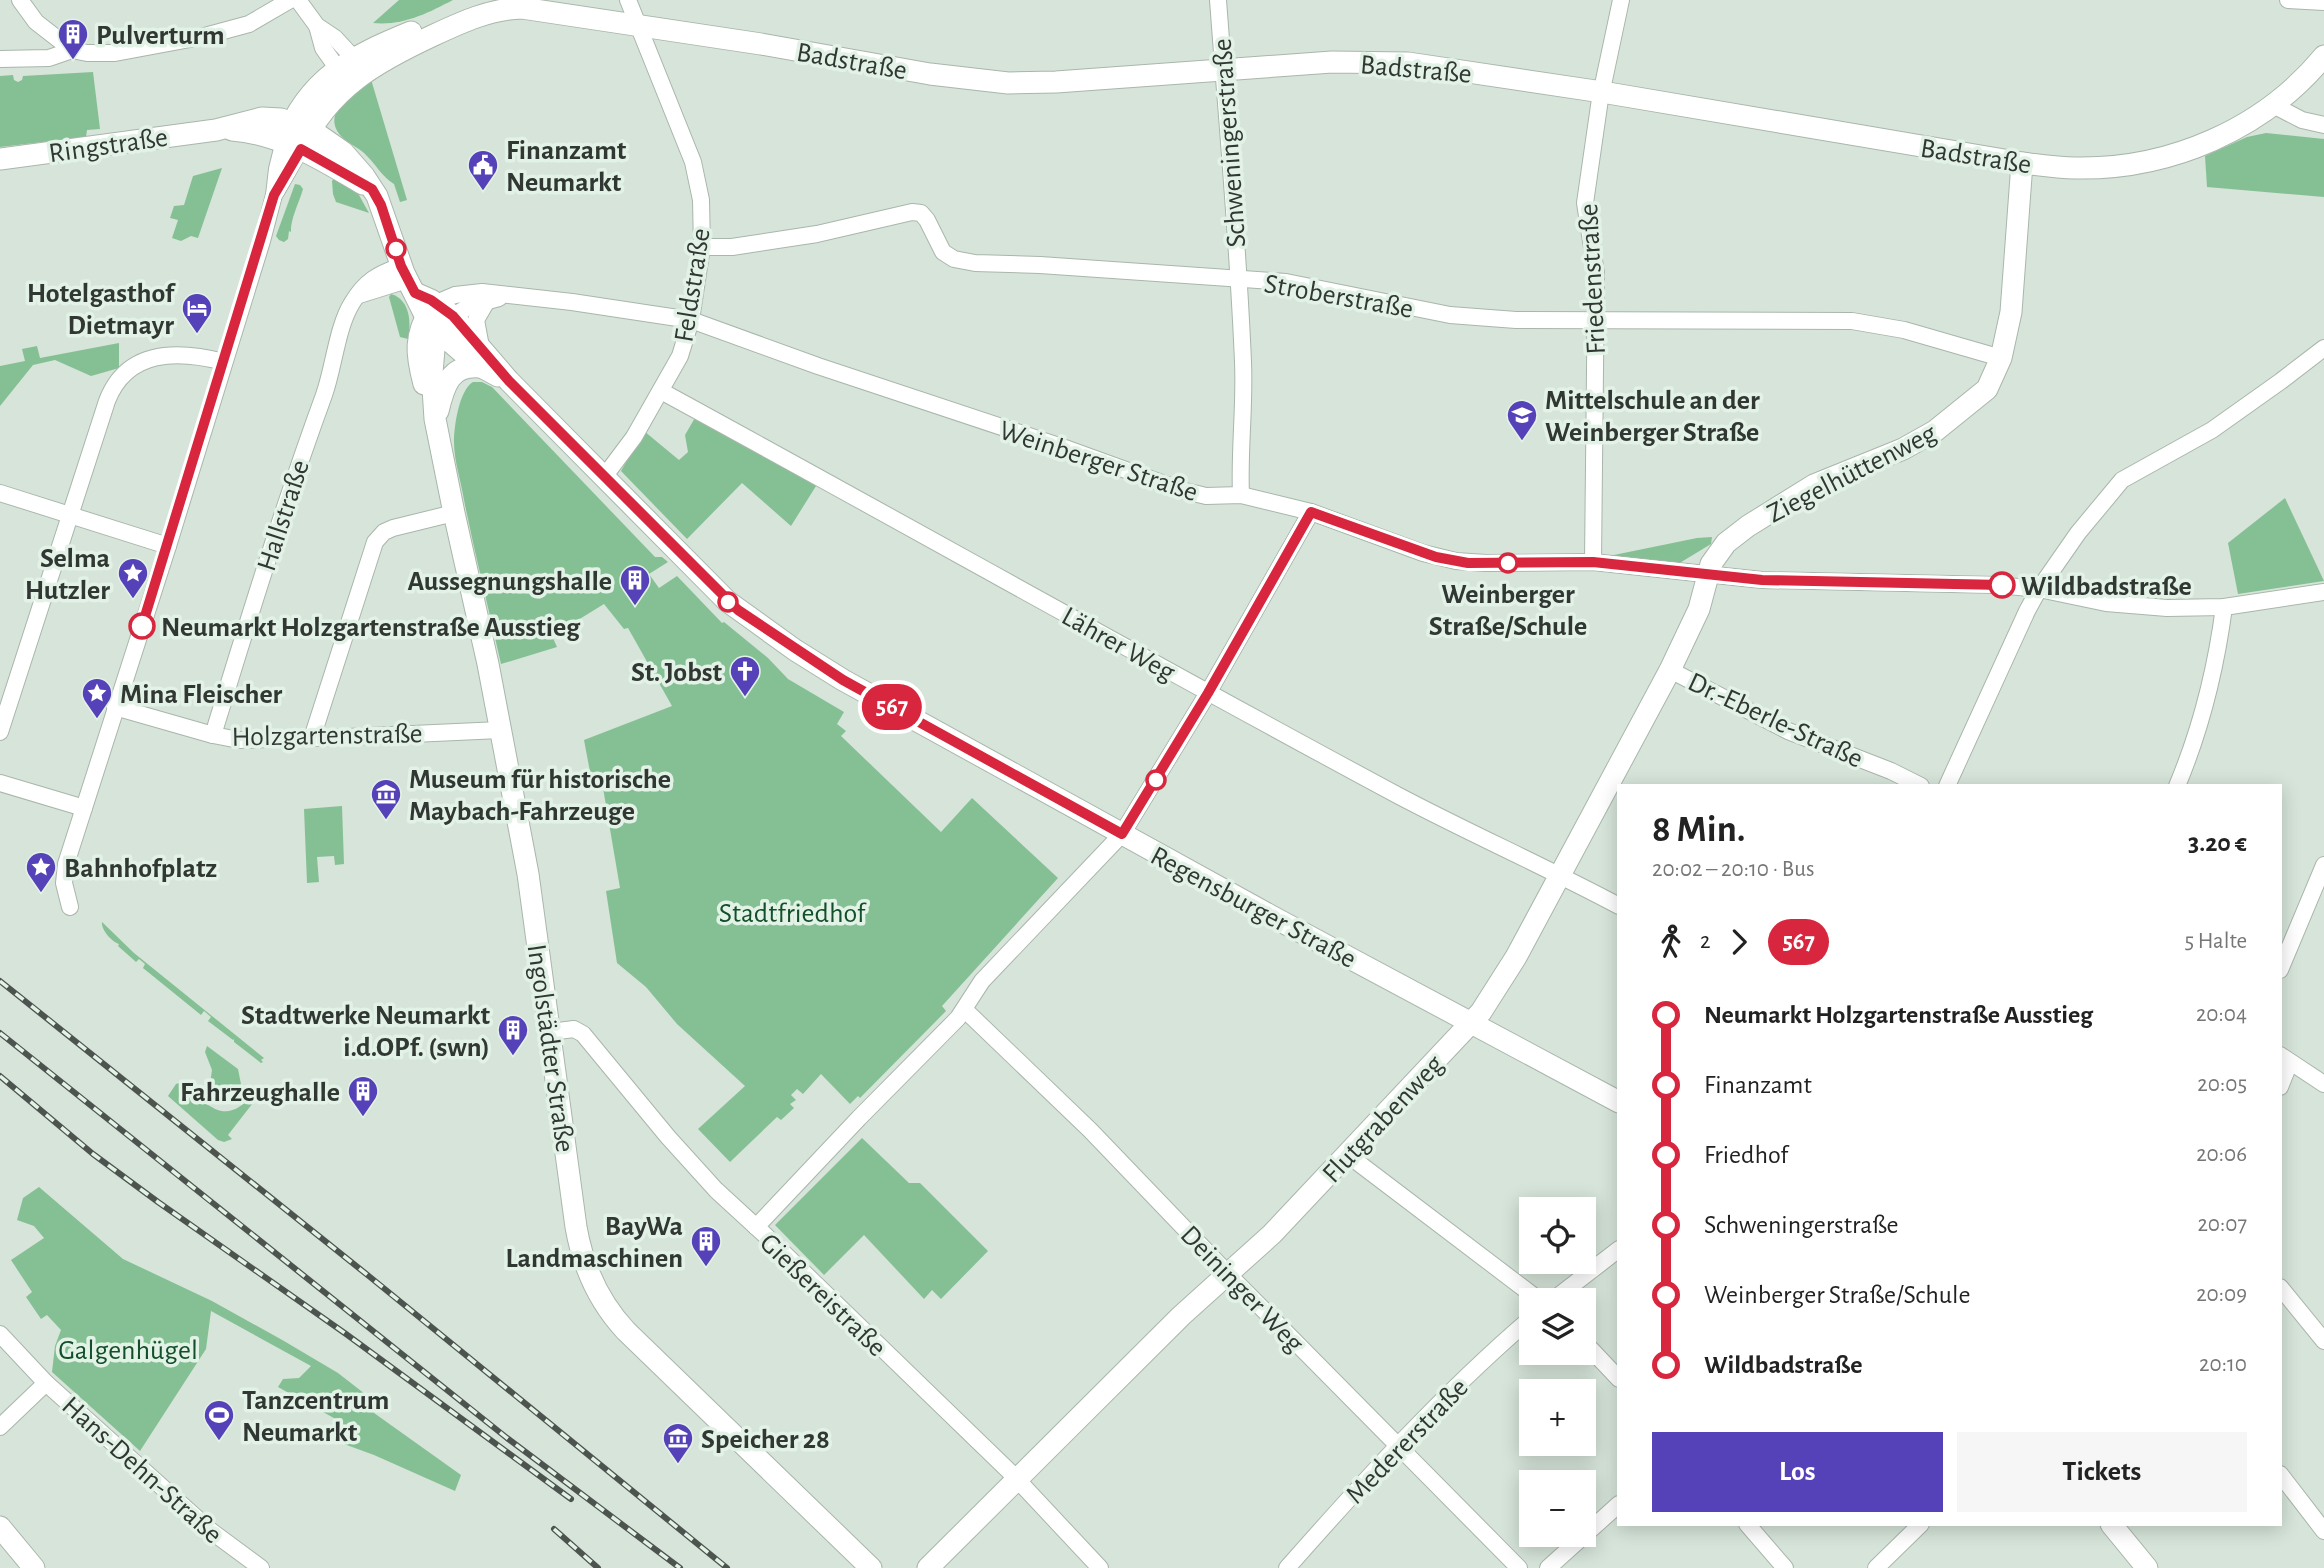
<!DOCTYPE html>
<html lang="de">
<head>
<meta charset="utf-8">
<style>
  :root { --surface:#fff; --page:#f6f6f6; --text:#222; --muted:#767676; --accent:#5542b9 }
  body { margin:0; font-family:"Alegreya Sans",sans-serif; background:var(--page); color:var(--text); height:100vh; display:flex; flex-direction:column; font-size:26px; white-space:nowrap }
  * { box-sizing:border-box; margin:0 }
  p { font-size:23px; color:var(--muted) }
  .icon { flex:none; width:38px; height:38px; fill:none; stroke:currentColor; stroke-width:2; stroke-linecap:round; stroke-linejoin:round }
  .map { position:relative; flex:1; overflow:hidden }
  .sheet { position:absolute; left:1617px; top:784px; width:665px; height:742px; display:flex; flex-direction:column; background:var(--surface); border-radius:0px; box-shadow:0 4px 18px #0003 }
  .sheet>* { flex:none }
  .badge { padding:0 14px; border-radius:23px; font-size:24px; line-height:46px }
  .fabs { position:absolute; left:1519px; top:1197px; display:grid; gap:14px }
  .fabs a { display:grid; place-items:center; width:77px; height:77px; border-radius:0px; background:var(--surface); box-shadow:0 4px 18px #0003; font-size:35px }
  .map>.badge { position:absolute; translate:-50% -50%; box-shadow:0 0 0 4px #fff }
  .legs { display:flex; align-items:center; gap:10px; height:77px; padding:0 35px; font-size:23px }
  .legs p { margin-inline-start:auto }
  .summary { display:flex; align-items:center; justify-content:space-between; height:119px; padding:0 35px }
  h1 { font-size:38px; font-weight:700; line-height:52px }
  .action { display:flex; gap:14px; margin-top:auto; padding:14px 35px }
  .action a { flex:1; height:80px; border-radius:0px; background:var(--accent); color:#fff; font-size:28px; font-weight:700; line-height:80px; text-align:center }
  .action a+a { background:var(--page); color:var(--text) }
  ul { padding:0 35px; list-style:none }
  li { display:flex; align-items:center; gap:24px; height:70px; font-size:26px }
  li i { display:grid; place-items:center; width:10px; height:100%; margin:0 9px; background:currentColor }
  li i::after { content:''; width:18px; height:18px; margin:-9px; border:5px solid; border-radius:50%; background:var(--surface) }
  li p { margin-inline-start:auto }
  li:first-child i { background:linear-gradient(#0000 50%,currentColor 0) }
  li:last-child i { background:linear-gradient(currentColor 50%,#0000 0) }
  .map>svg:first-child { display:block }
</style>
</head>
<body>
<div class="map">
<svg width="2324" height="1568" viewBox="0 0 2324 1568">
  <rect width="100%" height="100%" fill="#d6e4d9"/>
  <!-- green -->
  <g fill="#85c094">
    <path d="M 399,0 L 453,0 C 428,13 403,26 373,23 Z"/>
    <path d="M 93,72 L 100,129 L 87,130 L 86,137 L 0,147 L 0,76 L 13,75 L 14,80 L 18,82 L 22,80 L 23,76 Z"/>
    <path d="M 370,76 L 407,200 L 400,202 L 394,184 C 382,177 375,163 364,153 C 357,147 348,143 342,137 C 319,113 355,91 370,76 Z"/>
    <path d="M 2266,133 L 2324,139 L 2324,197 L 2207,187 L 2205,156 L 2247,137 Z"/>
    <path d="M 222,168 L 198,238 L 191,236 L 181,241 L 172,238 L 178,220 L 170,218 L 174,206 L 184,205 L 193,176 Z"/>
    <path d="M 337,175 L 355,188 L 369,213 L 336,202 L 333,194 L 332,181 Z"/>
    <path d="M 295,184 L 300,185 L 303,189 C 299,203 290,220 291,232 L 289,231 L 288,239 L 284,242 L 279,240 L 276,236 Z"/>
    <path d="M 391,294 C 411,300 411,324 408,339 L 400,337 L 389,297 Z"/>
    <path d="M 119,343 L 119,368 L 91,376 L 55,360 L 33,365 L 0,406 L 0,366 L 25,361 L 22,349 L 37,346 L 40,358 Z"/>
    <path d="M 473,382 L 482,382 L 492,387 L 655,557 L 662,557 L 668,562 L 649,574 L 659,588 L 677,576 L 722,623 L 724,622 L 768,658 L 788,679 L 844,712 L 837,724 L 846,731 L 841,736 L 941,832 L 972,798 L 1058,878 L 942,1006 L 946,1011 L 860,1098 L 858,1096 L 850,1104 L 821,1074 L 803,1094 L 797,1089 L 791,1095 L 796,1100 L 790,1104 L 794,1108 L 781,1120 L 777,1117 L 730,1162 L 698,1129 L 745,1086 L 677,1024 L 646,987 L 617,963 L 606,891 L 620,888 L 601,776 L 591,777 L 584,740 L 672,706 L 628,628 L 624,629 L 604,604 L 552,636 L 557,647 L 501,664 C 489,610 475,555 464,500 C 461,481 454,461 454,442 C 454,427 459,390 473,382 Z"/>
    <path d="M 696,416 L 816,486 L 791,526 L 742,483 L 687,539 L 621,471 L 644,431 L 679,460 L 688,452 L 685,435 Z"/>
    <path d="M 2285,498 L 2324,581 L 2238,594 L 2228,543 Z"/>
    <path d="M 1712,537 L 1711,544 L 1678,564 L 1609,556 L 1697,538 Z"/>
    <path d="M 342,806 L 344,864 L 335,865 L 334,856 L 317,857 L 319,882 L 307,883 L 304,809 Z"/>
    <path d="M 102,922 L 134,953 L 264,1058 L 261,1060 L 263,1062 L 261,1063 L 234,1042 L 234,1039 L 233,1040 L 208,1021 L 211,1017 L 204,1011 L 201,1015 L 143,968 L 145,964 L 139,959 L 136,962 L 118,946 L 119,944 C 112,942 101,930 102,922 Z"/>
    <path d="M 207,1046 L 238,1069 L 241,1084 L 236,1092 L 223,1094 L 210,1084 L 212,1070 L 205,1052 Z"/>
    <path d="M 179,1083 C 212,1107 226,1130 258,1088 L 263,1090 L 228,1135 L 232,1139 L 224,1142 L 218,1140 L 168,1096 L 176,1084 Z"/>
    <path d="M 862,1138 L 909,1183 L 920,1183 L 988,1251 L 941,1299 L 932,1290 L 924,1299 L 864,1235 L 824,1275 L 775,1225 Z"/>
    <path d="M 39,1187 L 123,1259 L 212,1301 L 284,1341 L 338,1373 L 365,1394 L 360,1403 L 461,1475 L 455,1491 L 374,1455 L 333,1440 L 341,1422 L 278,1387 L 283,1379 L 299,1378 L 311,1366 L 211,1311 L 206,1349 L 140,1451 L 52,1372 L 55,1346 L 61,1330 L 47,1315 L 41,1319 L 26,1297 L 32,1292 L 11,1260 L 44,1238 L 34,1226 L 17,1220 L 23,1198 Z"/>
  </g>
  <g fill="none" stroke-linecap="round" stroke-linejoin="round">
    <!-- street casing -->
    <g stroke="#a9b6ac" stroke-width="18">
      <g id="street">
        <path d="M 20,0 L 36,22 L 72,50"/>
        <path d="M 298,0 L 317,26 L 335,38 L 361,66"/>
        <path d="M 1218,0 C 1227,121 1238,241 1243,362 C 1245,406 1239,451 1241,495"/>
        <path d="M 2288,0 L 2324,2"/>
        <path d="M 317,26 L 323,48 L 343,76"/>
        <path d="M 0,59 L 49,58 L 72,50 L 87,53 L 115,53 L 201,37 L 249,24 L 290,0"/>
        <path d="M 2273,105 L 2302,120 L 2324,125"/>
        <path d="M 276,192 L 301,148"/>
        <path d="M 702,247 L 732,247 L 817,234 L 912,212 L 921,213 L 927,220 L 943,252 L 954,259 L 975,263 L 1040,265 L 1286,282 L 1450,315 L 1516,320 L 1852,321 L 1904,330 L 2001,358"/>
        <path d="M 359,295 L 407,280"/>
        <path d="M 436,303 L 455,295 L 482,292 L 572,302 L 691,320 L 818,366 L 1065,448 L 1181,490 L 1206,496 L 1241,495 L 1311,512 L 1423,553 L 1456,561 L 1486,563 L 1593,562 L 1762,580 L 1997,585 L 2039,589 L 2106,603 L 2167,608 L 2224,607 L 2324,592"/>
        <path d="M 453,316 L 470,306 L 499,298"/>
        <path d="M 481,347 L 476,320 L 487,301"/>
        <path d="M 661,391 C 907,525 1151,663 1399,796 C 1471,834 1546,867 1619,906"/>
        <path d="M 604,477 L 634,437 L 680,356 L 691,320 L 702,247 L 701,200 L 693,162 L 628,0"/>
        <path d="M 0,493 L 168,546"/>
        <path d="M 1593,562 L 1596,273 L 1585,203 L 1600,99 L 1621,0"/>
        <path d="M 1670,670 L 1788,731 L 1891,771 L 1921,786"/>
        <path d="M 115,707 L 213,735 L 239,740 L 347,737 L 500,730"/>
        <path d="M 0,732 L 107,401 C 127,349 178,350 224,362"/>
        <path d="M 213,735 C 248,621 283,507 324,395 C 334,367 337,327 352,303 C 365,281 378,274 401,266"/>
        <path d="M 312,738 L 375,542 L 384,532 L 393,528 L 454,513"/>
        <path d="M 0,783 L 84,808"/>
        <path d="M 1947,786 L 2027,611 L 2039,589 L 2078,533 L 2122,480 L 2212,430 L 2281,381 L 2324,348"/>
        <path d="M 2177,786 C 2201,729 2216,668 2224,607"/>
        <path d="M 70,907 L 64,883 L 66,864 L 168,546 L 262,241 L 274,195 L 277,169 L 284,141"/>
        <path d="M 2280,970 L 2324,865"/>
        <path d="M 965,1010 L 1090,1130 L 1234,1280 L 1519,1568"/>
        <path d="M 550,1032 L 574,1029 L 583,1034 L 668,1137 L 716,1190 L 764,1234 L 1012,1474 L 1100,1568"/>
        <path d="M 2280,1055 L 2324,1084"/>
        <path d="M 2280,1087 L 2290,1062"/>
        <path d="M 1348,1155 L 1539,1300"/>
        <path d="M 756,1227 L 859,1118 L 958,1018 L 982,981 L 1122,834 L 1208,693 L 1311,512"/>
        <path d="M 2280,1287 L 2324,1341"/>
        <path d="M 1553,1300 L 1619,1249"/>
        <path d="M 0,1334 L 46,1383 L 211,1531 L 261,1568"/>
        <path d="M 1584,1342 L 1619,1379"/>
        <path d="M 0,1427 L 46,1383"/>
        <path d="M 2280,1474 L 2324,1531"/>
        <path d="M 1747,1524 L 1785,1568"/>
        <path d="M 1287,1568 C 1364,1481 1442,1394 1531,1318"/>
        <path d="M 1548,1568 L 1619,1504"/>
        <path d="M 1876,1568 L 1921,1524"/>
      </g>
    </g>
    <!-- secondary casing -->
    <g stroke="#a9b6ac" stroke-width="23">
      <g id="secondary">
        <path d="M 232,130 C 281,134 321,159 363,184"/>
        <path d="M 284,141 C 308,78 352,56 411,32"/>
        <path d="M 301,148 C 329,88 376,62 434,35 C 462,22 490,9 522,8 L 761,44 L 930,74 L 1008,83 L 1056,82 L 1332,62 L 1408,63 L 1602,92 L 2022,163 C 2039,165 2057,168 2075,168 C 2170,170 2264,129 2324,56"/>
        <path d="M 0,159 L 216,130 L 262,118 L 281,119 L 310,129 L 343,152 L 364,176 L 377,196 L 404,273 L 426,317 L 440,333 L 476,364 L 498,376"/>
        <path d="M 415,293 L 431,300 L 453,316 L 509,381 L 727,601 L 795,650 L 843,680 L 1273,917 L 1619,1102"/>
        <path d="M 453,316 L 440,333 L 434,349 L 432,373 L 435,419 L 454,513 L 488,664 L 528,874 L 576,1227 C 583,1267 598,1301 626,1331 L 871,1568"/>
        <path d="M 424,384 C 416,354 414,336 431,308"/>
        <path d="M 438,411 C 444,386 450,364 480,367"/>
        <path d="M 2111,1524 L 2147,1568"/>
        <path d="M 0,1527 L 34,1568"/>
        <path d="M 928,1568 L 1181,1316 L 1272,1234 L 1481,1012 L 1516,957 L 1670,670 L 1699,609 L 1711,564 L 1726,543 L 1748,526 L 1814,485 L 1903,449 L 1935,431 L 1987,389 L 2001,358 L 2011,312 L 2022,163"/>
      </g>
    </g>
    <!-- street -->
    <use href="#street" stroke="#fff" stroke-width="16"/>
    <!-- secondary -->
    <use href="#secondary" stroke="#fff" stroke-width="21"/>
    <!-- rail casing -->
    <g stroke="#4d544f" stroke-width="6">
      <g id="rail">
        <path d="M 0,981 L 370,1277 L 727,1568"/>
        <path d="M 0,1033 L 507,1438 L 680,1568"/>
        <path d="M 0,1076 L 93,1154 L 158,1202 L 346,1334 L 571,1499"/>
        <path d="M 554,1529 L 598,1568"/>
      </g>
    </g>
    <!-- rail -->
    <use href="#rail" stroke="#e3f2e6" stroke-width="3.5" stroke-dasharray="10" stroke-linecap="butt"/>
  </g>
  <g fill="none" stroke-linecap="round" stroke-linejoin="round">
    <!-- line-1 casing -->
    <g stroke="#fff" stroke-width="16">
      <path id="line-1" d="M 142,626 L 274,195 L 301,149 L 372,189 L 381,205 L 401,266 L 415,293 L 431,300 L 453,316 L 509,381 L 738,610 L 843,680 L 1122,834 L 1208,693 L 1311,512 L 1436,557 L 1468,563 L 1593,562 L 1762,580 L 2002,585"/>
    </g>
    <!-- line-1 -->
    <use href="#line-1" stroke="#d7263d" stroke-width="10"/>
  </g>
  <!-- icons -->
  <defs>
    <g id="building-pin" transform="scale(1.575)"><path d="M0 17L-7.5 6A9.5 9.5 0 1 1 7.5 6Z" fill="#5542b9" stroke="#e3f2e6"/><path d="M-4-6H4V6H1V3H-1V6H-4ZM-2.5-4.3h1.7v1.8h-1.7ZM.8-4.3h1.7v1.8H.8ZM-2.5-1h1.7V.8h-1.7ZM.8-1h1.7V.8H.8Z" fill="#fff"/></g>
    <g id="civic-pin" transform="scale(1.575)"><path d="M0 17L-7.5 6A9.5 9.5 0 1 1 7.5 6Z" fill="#5542b9" stroke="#e3f2e6"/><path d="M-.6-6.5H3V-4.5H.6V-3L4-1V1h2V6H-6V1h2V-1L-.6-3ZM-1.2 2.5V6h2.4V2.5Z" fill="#fff"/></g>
    <g id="hotel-pin" transform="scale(1.575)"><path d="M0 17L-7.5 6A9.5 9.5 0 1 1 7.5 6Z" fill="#5542b9" stroke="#e3f2e6"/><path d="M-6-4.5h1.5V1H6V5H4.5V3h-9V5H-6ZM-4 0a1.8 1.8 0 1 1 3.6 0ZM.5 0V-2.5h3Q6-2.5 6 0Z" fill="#fff"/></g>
    <g id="school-pin" transform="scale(1.575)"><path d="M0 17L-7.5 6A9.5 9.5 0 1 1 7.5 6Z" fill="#5542b9" stroke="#e3f2e6"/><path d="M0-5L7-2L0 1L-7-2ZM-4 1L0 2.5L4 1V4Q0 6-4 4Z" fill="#fff"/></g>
    <g id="sight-pin" transform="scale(1.575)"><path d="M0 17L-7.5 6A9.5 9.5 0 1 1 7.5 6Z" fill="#5542b9" stroke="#e3f2e6"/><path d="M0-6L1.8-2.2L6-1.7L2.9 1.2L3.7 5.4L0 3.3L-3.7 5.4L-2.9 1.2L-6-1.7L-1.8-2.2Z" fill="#fff"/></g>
    <g id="church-pin" transform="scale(1.575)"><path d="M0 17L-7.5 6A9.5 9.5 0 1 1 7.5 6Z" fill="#5542b9" stroke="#e3f2e6"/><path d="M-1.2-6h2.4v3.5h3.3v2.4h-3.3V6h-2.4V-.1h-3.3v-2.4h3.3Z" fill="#fff"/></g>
    <g id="museum-pin" transform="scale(1.575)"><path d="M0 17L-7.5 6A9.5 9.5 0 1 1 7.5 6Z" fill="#5542b9" stroke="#e3f2e6"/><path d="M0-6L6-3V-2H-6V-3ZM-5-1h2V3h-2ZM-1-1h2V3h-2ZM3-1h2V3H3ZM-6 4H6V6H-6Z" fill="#fff"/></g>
    <g id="stadium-pin" transform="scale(1.575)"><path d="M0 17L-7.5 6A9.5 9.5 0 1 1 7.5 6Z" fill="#5542b9" stroke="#e3f2e6"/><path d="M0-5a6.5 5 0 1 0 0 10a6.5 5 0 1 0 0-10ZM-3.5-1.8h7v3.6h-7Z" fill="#fff"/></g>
  </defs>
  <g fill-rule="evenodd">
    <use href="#building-pin" x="73" y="34"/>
    <use href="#civic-pin" x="483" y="165"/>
    <use href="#hotel-pin" x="197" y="308"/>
    <use href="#school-pin" x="1522" y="415"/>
    <use href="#sight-pin" x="133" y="573"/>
    <use href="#building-pin" x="635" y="580"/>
    <use href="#church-pin" x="745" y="671"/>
    <use href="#sight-pin" x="97" y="693"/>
    <use href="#museum-pin" x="386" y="794"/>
    <use href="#sight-pin" x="41" y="867"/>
    <use href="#building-pin" x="513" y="1030"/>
    <use href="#building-pin" x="363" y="1091"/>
    <use href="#building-pin" x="706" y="1241"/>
    <use href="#stadium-pin" x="219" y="1415"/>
    <use href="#museum-pin" x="678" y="1438"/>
  </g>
  <!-- markers -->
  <g fill="#fff" stroke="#d7263d" stroke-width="3.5">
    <circle cx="396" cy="249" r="9"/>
    <circle cx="1508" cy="563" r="9"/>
    <circle cx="2002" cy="585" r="12"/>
    <circle cx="728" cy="602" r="9"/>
    <circle cx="142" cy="626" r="12"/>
    <circle cx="1156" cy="780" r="9"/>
  </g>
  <g text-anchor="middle" stroke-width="7" stroke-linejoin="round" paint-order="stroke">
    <!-- poi labels -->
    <g font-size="28" font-weight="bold" fill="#313733" stroke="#e3f2e6" text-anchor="start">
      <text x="96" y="44">Pulverturm</text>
      <text x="506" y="159">Finanzamt<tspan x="506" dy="32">Neumarkt</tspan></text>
      <text x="174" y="302" text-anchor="end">Hotelgasthof<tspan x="174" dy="32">Dietmayr</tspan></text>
      <text x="1545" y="409">Mittelschule an der<tspan x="1545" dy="32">Weinberger Straße</tspan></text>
      <text x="110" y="567" text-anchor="end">Selma<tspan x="110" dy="32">Hutzler</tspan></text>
      <text x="612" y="590" text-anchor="end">Aussegnungshalle</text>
      <text x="722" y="681" text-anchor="end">St. Jobst</text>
      <text x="120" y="703">Mina Fleischer</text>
      <text x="409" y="788">Museum für historische<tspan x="409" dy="32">Maybach-Fahrzeuge</tspan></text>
      <text x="64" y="877">Bahnhofplatz</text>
      <text x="490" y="1024" text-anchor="end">Stadtwerke Neumarkt<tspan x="490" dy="32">i.d.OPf. (swn)</tspan></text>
      <text x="340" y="1101" text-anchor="end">Fahrzeughalle</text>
      <text x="683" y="1235" text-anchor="end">BayWa<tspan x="683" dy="32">Landmaschinen</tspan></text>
      <text x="242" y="1409">Tanzcentrum<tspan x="242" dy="32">Neumarkt</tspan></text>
      <text x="701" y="1448">Speicher 28</text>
    </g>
    <!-- street labels -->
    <g font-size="28" fill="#313733" stroke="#e3f2e6">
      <text transform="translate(852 60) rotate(10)" y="10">Badstraße</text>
      <text transform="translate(1416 68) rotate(5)" y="10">Badstraße</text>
      <text transform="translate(1228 143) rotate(-94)" y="10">Schweningerstraße</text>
      <text transform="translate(108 144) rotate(-8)" y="10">Ringstraße</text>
      <text transform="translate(1976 155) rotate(9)" y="10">Badstraße</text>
      <text transform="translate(1591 279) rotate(-93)" y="10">Friedenstraße</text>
      <text transform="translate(691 285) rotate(-81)" y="10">Feldstraße</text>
      <text transform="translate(1339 295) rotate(10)" y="10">Stroberstraße</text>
      <text transform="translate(1099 460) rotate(18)" y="10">Weinberger Straße</text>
      <text transform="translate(1851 472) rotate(-27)" y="10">Ziegelhüttenweg</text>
      <text transform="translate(282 515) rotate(-72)" y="10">Hallstraße</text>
      <text transform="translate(1119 643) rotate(29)" y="10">Lährer Weg</text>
      <text transform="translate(1776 719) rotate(25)" y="10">Dr.-Eberle-Straße</text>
      <text transform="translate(327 734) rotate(-1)" y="10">Holzgartenstraße</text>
      <text transform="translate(1254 906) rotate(28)" y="10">Regensburger Straße</text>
      <text transform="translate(552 1048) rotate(82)" y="10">Ingolstädter Straße</text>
      <text transform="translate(1382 1118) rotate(-47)" y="10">Flutgrabenweg</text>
      <text transform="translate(1243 1288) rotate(46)" y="10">Deininger Weg</text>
      <text transform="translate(824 1294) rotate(44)" y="10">Gießereistraße</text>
      <text transform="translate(1406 1440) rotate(-46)" y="10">Medererstraße</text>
      <text transform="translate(143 1469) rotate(42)" y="10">Hans-Dehn-Straße</text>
    </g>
    <!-- stop labels -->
    <g font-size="28" font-weight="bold" fill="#313733" stroke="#e3f2e6" text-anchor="start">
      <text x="2021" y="595">Wildbadstraße</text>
      <text x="1508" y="603" text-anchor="middle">Weinberger<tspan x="1508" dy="32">Straße/Schule</tspan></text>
      <text x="161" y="636">Neumarkt Holzgartenstraße Ausstieg</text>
    </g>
    <!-- park labels -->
    <g font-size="28" fill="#124f2a" stroke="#e3f2e6">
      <text x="792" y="922">Stadtfriedhof</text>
      <text x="128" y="1359">Galgenhügel</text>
    </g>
  </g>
</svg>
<div class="fabs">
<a><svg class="icon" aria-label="locate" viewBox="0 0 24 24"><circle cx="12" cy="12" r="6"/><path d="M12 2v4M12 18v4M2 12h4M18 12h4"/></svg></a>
<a><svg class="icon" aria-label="layers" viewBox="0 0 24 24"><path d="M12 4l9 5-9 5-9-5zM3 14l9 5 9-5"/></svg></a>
<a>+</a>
<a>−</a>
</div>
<b class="badge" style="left:892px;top:707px;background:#d7263d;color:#fff">567</b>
<section class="sheet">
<div class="summary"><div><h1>8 Min.</h1><p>20:02 – 20:10 · Bus</p></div><b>3.20 €</b></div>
<div class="legs"><svg class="icon" aria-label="walk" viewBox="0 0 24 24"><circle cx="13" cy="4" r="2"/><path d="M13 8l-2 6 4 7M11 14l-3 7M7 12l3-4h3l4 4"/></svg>2<svg class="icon" aria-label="forward" viewBox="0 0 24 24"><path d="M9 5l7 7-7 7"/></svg><b class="badge" style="background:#d7263d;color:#fff">567</b><p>5 Halte</p></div>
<ul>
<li><i style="color:#d7263d"></i><b>Neumarkt Holzgartenstraße Ausstieg</b><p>20:04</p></li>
<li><i style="color:#d7263d"></i><span>Finanzamt</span><p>20:05</p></li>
<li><i style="color:#d7263d"></i><span>Friedhof</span><p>20:06</p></li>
<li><i style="color:#d7263d"></i><span>Schweningerstraße</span><p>20:07</p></li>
<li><i style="color:#d7263d"></i><span>Weinberger Straße/Schule</span><p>20:09</p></li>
<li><i style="color:#d7263d"></i><b>Wildbadstraße</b><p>20:10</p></li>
</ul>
<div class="action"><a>Los</a><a>Tickets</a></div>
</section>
</div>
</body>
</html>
